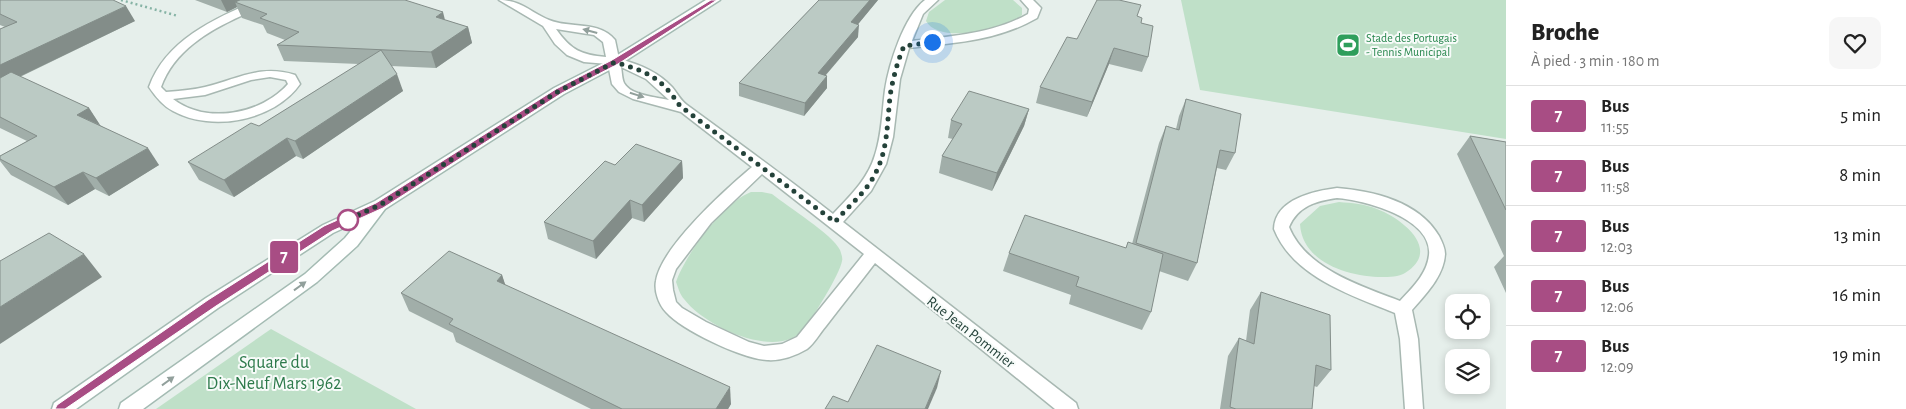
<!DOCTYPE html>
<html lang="fr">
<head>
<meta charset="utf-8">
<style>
  :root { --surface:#fff; --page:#f6f6f6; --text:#222; --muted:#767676; --line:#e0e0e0 }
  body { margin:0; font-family:"Alegreya Sans",sans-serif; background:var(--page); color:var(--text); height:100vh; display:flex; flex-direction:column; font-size:19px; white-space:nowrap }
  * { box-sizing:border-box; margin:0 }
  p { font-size:16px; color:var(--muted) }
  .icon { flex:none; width:28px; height:28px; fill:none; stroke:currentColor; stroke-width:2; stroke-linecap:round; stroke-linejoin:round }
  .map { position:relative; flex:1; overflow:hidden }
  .sheet { display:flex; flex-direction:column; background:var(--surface); width:400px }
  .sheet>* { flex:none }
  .badge { padding:0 10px; border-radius:4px; font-size:18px; line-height:32px }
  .fabs { position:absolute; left:1445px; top:294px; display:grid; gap:10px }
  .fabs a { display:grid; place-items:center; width:45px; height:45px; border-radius:10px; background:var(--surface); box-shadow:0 2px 8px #0003; font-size:25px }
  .you { position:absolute; width:25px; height:25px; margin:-12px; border:4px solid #fff; border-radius:50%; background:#1a73e8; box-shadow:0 0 0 8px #1a73e833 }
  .map>.badge { position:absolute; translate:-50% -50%; box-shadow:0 0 0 2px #fff }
  .round { display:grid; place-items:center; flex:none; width:52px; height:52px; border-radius:10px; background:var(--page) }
  .summary { display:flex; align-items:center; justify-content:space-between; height:85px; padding:0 25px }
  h1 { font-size:24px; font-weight:800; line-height:38px }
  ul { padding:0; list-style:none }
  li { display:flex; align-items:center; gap:15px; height:60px; padding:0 25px; border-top:1px solid var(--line) }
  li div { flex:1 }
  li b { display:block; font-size:19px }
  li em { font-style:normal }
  li .badge { min-width:55px; font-weight:700; text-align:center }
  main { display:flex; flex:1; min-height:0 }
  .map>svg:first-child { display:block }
</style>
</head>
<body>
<main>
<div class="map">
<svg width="1506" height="409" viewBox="0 0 1506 409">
  <rect width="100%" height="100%" fill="#e6efeb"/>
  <!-- green -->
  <g fill="#bfe0c8">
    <path d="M 945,0 L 1013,0 L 1022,8 L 1022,15 C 1005,29 939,45 926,21 L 929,12 Z"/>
    <path d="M 1181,0 L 1506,0 L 1506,139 L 1200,90 Z"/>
    <path d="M 751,192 L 762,192 L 772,194 C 788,207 832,234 840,250 C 841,253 843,258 842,261 C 840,274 812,319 803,330 C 800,333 794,338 790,339 C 759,351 703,324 684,299 C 680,295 678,287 676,282 C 685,255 724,202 751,192 Z"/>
    <path d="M 1339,202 C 1352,203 1365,204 1377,209 C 1403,219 1442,250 1405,273 C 1399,277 1389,277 1382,277 C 1350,277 1302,263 1300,224 L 1320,206 Z"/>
    <path d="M 271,329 L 416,409 L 156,409 Z"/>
  </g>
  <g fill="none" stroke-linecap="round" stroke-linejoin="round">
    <!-- street casing -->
    <g stroke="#a8b8b2" stroke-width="3">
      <g id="street">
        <path d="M 258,0 L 273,0 C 265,8 251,11 241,16 C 208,31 174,51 161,87 L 166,92 C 179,91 192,90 205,87 C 238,79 261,64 295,75 L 300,84 C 275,120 213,133 173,111 C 163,106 155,96 149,87 C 166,40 214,19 258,0 ZM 270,77 L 286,80 L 288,84 C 262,114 206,125 173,99 L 205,95 L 251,80 Z"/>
        <path d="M 499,0 C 521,0 530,12 549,20 C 570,29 599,20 615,40 L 619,59 C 639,64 658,72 672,87 C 677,93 681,101 687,105 C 736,141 785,176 833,214 C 850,196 868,179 875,155 C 882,134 882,112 885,90 C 889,64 904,16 925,0 L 938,0 L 923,14 L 912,41 C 952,36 992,34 1028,14 L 1029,9 L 1021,0 L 1033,0 L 1041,8 L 1037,18 C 997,41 954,43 909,48 L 900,79 L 893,137 L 886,164 L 871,191 L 843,222 L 1076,403 L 1078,409 L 1055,409 L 875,263 C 859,284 842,305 826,326 C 820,333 814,344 807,349 C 795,356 781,361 767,360 C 743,359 683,331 666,312 C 659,305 654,291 656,281 C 661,247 726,189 752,167 L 681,112 L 633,99 L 619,92 L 612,84 L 608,64 L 584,62 L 567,55 L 555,44 L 543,26 ZM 556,29 L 594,35 L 603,42 L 606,57 C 581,55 571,50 556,29 ZM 621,67 L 646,79 L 669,100 C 657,97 631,96 624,83 C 622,79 622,72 621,67 ZM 762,174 L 864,254 L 797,337 L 782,344 L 764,346 L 749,342 L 706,322 L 682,308 L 676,302 L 673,290 L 672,280 L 676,269 L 711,223 Z"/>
        <path d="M 1337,188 C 1374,191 1419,202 1439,236 C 1442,242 1445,248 1445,254 C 1444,276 1425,295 1412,310 L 1418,339 L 1423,409 L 1405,409 L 1400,339 L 1395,313 C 1351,295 1293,277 1274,229 C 1275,199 1314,191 1337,188 ZM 1337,198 C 1364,200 1433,218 1429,255 C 1427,274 1412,288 1400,301 C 1361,286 1306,269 1289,227 C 1298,206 1316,201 1337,198 Z"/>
      </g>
    </g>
    <!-- secondary casing -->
    <g stroke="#a4bbb3" stroke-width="3">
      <path id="secondary" d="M 706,0 L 720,0 L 619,65 L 564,94 L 385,209 L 357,246 L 317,282 L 143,409 L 119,409 L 121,403 L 305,274 L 345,238 L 359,221 L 333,233 L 218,308 L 76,409 L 52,409 L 54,403 L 206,298 L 323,225 L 375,201 L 554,88 L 611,59 Z"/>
    </g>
    <!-- path -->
    <path stroke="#86b3a5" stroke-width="2.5" stroke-dasharray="2 3" stroke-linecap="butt" d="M 121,0 L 178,16"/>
    <!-- street -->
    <use href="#street" fill="#fff" fill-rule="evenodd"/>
    <!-- secondary -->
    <use href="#secondary" fill="#fff" fill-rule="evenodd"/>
  </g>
  <!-- wall -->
  <g fill="#a1aea9">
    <path d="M 0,0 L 135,21 L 20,77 L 89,108 L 100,125 L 159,165 L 109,196 L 95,189 L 68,205 L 11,175 L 0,161 L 0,156 L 27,141 L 0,128 L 0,29 L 5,27 L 0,25 Z"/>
    <path d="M 195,0 L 405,0 L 445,20 L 468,27 L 472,43 L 436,68 L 391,66 L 403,91 L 303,159 L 296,156 L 234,197 L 199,180 L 188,162 L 259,126 L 359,64 L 284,61 L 277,45 L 285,40 L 267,33 L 263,25 L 242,18 L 237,7 L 227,12 Z"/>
    <path d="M 819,0 L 878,0 L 858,24 L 858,37 L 826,75 L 827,88 L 804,116 L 739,96 L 739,83 Z"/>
    <path d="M 1137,16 L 1141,23 L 1148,57 L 1142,72 L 1109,64 L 1087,117 L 1036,103 L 1040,87 L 1077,39 Z"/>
    <path d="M 1186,99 L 1235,153 L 1226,170 L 1217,168 L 1197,263 L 1188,281 L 1159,271 L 1151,312 L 1142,330 L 1069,304 L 1071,295 L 1003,271 L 1009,253 L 1126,248 L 1128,242 L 1132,244 L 1159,143 L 1166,126 L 1176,129 L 1179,116 Z"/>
    <path d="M 1029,109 L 1024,126 L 992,191 L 939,173 L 942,156 L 953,139 L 948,138 L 951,120 Z"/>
    <path d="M 1470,136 L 1506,142 L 1506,293 L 1494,267 L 1504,256 L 1457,154 Z"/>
    <path d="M 682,161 L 683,178 L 644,222 L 632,218 L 596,259 L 548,239 L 544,222 L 615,165 Z"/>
    <path d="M 502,275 L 505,285 L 731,404 L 728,409 L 591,409 L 456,342 L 453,333 L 409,311 L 401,293 Z"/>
    <path d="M 1261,292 L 1331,370 L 1317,387 L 1314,386 L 1312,409 L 1220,409 L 1228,356 L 1239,338 L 1246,341 L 1250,310 Z"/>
  </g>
  <!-- shaded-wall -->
  <g fill="#838d89">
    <path d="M 221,0 L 253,0 L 235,2 L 237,7 L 227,12 Z"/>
    <path d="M 870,0 L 878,0 L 850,34 L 851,22 Z"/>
    <path d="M 126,6 L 135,21 L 0,86 L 0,65 Z"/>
    <path d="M 443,12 L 447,28 L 436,17 Z"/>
    <path d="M 859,25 L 858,37 L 817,85 L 818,73 Z"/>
    <path d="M 468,27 L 472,43 L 436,68 L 431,52 Z"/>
    <path d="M 1114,48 L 1109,64 L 1087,117 L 1092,102 Z"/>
    <path d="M 397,74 L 403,91 L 303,159 L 295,141 Z"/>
    <path d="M 827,76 L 827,88 L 804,116 L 805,103 Z"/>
    <path d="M 89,108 L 100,125 L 77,115 Z"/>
    <path d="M 1029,109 L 1024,126 L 992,191 L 997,173 Z"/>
    <path d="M 287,138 L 296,156 L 234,197 L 224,180 Z"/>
    <path d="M 148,148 L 159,165 L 109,196 L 96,178 Z"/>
    <path d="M 682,161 L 683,178 L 644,222 L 642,205 Z"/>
    <path d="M 83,172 L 95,189 L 68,205 L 54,187 Z"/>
    <path d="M 630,200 L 632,218 L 596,259 L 593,241 Z"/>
    <path d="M 84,254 L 102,277 L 0,344 L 0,307 Z"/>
    <path d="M 502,275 L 508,293 L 497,281 Z"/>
    <path d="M 941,371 L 937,388 L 928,409 L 925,409 Z"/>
    <path d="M 730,387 L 731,404 L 728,409 L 716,409 Z"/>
  </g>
  <!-- building -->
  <g fill="#bbcac4" stroke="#838d89">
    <path d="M 0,0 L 113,0 L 126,6 L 0,65 L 0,29 L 17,22 L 0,14 Z"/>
    <path d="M 240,0 L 405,0 L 443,12 L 436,17 L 468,27 L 431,52 L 277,45 L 299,32 L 260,18 L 267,14 L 235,2 Z"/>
    <path d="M 819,0 L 870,0 L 851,22 L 859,25 L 818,73 L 827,76 L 805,103 L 739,83 Z"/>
    <path d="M 1097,0 L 1119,0 L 1141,5 L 1137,16 L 1142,18 L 1141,23 L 1153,26 L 1148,57 L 1114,48 L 1092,102 L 1040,87 L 1067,37 L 1077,39 Z"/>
    <path d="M 381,50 L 397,74 L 295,141 L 287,138 L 224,180 L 188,162 L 251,123 L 259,126 Z"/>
    <path d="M 11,72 L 89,108 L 77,115 L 148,148 L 96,178 L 83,172 L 54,187 L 0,159 L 0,156 L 37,136 L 0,117 L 0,78 Z"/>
    <path d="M 969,91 L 1029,109 L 997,173 L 942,156 L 962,124 L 951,120 Z"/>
    <path d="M 1186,99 L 1241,114 L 1235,153 L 1220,150 L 1197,263 L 1136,243 L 1166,126 L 1179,130 Z"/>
    <path d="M 1470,136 L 1506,142 L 1506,210 Z"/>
    <path d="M 636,144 L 682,161 L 642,205 L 630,200 L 593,241 L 544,222 L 605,161 L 615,165 Z"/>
    <path d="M 1025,215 L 1126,248 L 1128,242 L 1163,254 L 1151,312 L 1076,286 L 1079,277 L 1009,253 Z"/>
    <path d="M 49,233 L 84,254 L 0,307 L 0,261 Z"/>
    <path d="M 449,251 L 502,275 L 497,281 L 730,387 L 716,409 L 622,409 L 449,324 L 453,319 L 401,293 Z"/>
    <path d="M 1261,292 L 1330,315 L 1331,370 L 1316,365 L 1312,409 L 1236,409 L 1230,407 L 1239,338 L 1254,344 Z"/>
    <path d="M 877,345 L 941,371 L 925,409 L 825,409 L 833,396 L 848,402 Z"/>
  </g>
  <!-- one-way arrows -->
  <defs><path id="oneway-solid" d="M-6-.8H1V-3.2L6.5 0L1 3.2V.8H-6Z" transform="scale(1.25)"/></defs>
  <g fill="#92a09c">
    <use href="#oneway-solid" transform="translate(590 31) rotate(-165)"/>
    <use href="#oneway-solid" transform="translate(637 95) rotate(18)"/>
    <use href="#oneway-solid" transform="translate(300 286) rotate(-36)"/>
    <use href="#oneway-solid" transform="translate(168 381) rotate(-36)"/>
  </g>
  <!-- line -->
  <path fill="#a84d84" stroke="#fff" d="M 711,0 L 717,0 L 618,64 L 562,93 L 383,208 L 332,231 L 216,306 L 65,409 L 55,409 L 57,405 L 208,300 L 324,226 L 376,203 L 556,89 L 612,60 Z"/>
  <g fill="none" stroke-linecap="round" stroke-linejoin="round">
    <!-- walk -->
    <path stroke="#24423a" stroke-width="5" stroke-dasharray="0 9" d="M 348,220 L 345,221 L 380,205 L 559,91 L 615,62 C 647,72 661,77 680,106 L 835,222 C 846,209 860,197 869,184 C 890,154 886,123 891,90 C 894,75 898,60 904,46 L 932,42"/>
  </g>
  <!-- icons -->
  <defs>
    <g id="stadium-square" transform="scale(1.25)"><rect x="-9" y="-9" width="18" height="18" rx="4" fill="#2e9e5b" stroke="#f7fbf9"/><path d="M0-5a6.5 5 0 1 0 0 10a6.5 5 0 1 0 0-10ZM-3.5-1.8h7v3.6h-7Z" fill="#fff"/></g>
  </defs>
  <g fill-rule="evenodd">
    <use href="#stadium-square" x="1348" y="45"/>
  </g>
  <!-- markers -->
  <circle fill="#fff" stroke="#a84d84" stroke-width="2.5" cx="348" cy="220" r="10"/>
  <g text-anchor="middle" stroke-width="4" stroke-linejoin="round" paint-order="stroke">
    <!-- far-leisure labels -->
    <g font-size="12" fill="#27864d" stroke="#f7fbf9" text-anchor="start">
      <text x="1366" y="42">Stade des Portugais<tspan x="1366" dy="14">- Tennis Municipal</tspan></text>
    </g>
    <!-- street labels -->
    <g font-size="15" fill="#24423a" stroke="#f7fbf9">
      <text transform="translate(971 332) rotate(38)" y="5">Rue Jean Pommier</text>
    </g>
    <!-- near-park labels -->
    <g font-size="18" fill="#2d7a4b" stroke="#f7fbf9">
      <text x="274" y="368">Square du<tspan x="274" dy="21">Dix-Neuf Mars 1962</tspan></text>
    </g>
  </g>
</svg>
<div class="fabs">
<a><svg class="icon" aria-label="locate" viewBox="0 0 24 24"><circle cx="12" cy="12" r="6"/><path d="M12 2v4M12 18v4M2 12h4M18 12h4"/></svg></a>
<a><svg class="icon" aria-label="layers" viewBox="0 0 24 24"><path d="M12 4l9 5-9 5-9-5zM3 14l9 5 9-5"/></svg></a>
</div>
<div class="you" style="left:932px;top:42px"></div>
<b class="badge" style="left:284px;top:257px;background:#a84d84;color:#fff">7</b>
</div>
<section class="sheet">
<div class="summary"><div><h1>Broche</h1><p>À pied · 3 min · 180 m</p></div><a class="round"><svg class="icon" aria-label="heart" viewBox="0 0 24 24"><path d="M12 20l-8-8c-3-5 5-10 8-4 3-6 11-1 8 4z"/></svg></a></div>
<ul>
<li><span class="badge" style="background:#a84d84;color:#fff">7</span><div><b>Bus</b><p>11:55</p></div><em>5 min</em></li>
<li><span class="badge" style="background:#a84d84;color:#fff">7</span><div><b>Bus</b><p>11:58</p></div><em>8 min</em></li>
<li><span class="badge" style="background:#a84d84;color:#fff">7</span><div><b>Bus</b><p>12:03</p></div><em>13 min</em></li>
<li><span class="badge" style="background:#a84d84;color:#fff">7</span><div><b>Bus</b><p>12:06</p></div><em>16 min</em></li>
<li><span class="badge" style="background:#a84d84;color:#fff">7</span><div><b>Bus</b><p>12:09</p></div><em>19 min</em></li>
</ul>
</section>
</main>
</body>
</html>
